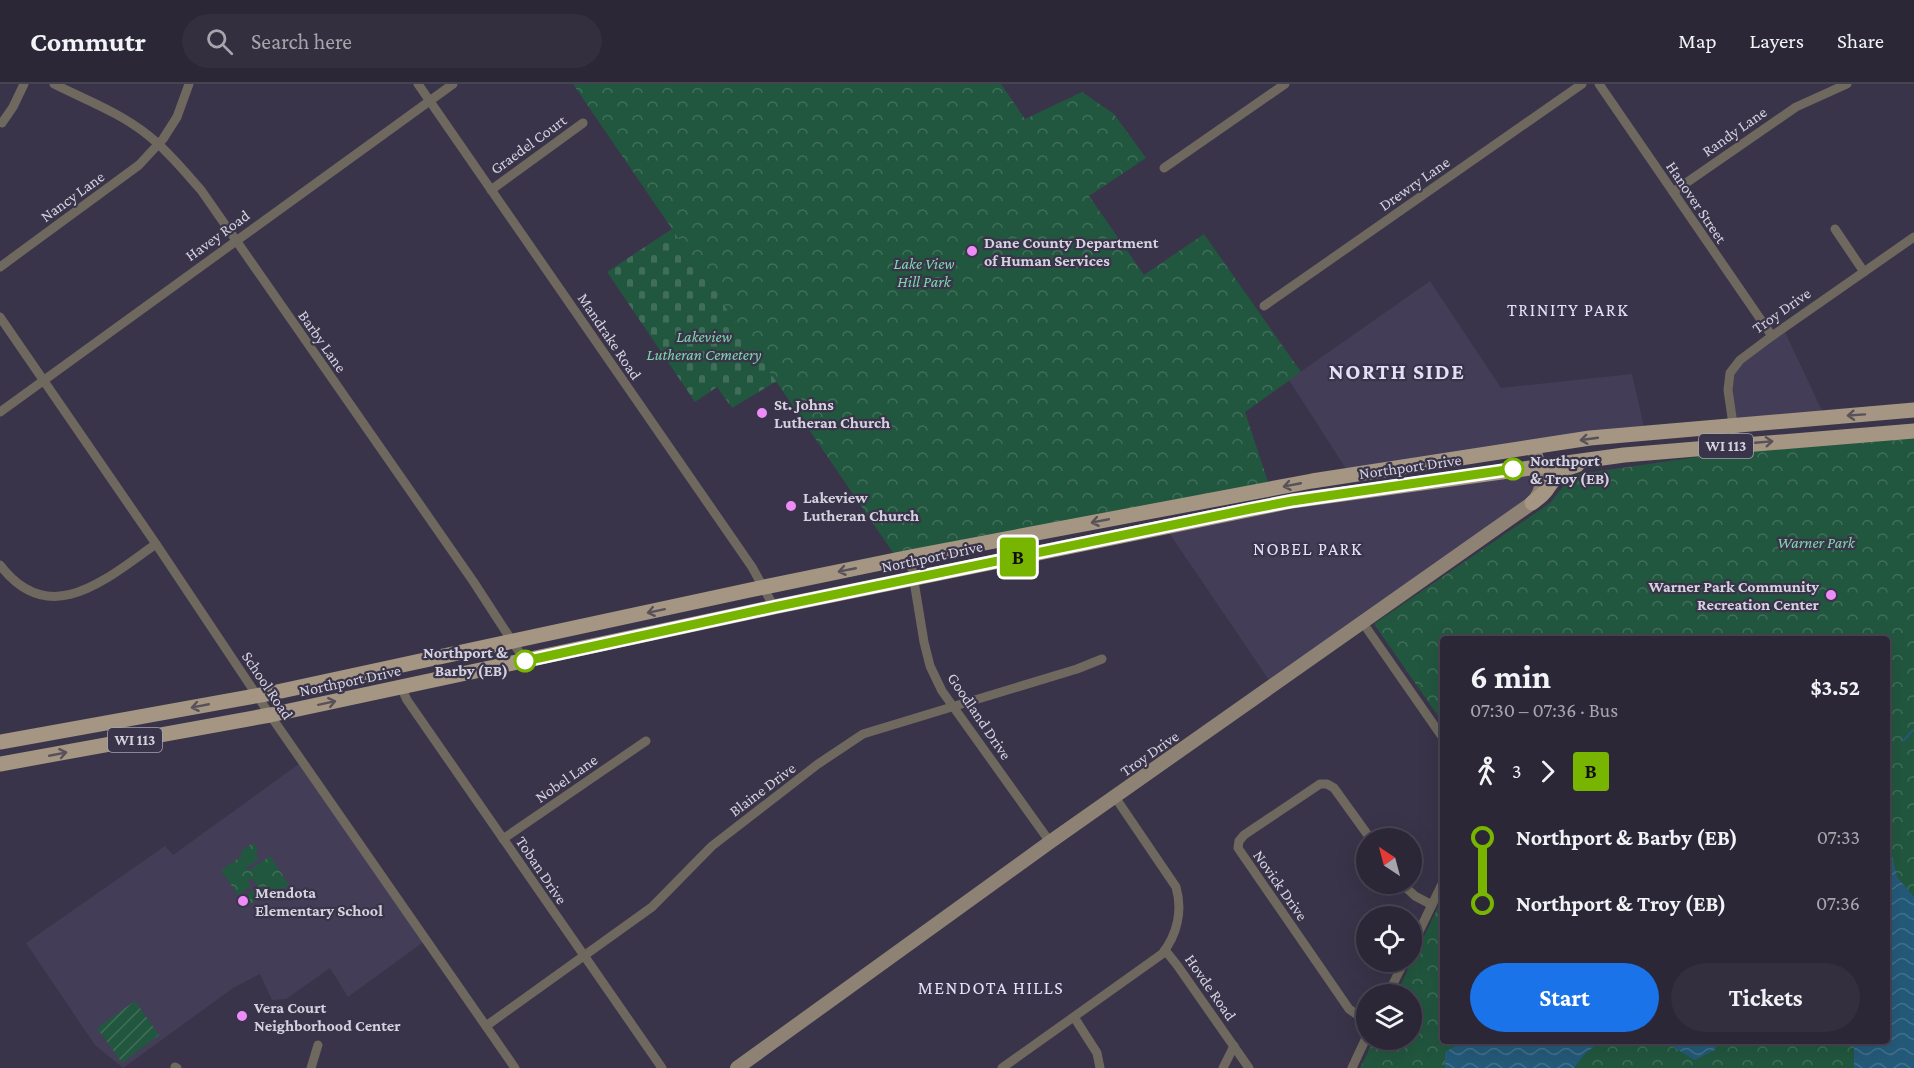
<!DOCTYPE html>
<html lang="en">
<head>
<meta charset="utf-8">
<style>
  :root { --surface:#2b2737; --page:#332f3f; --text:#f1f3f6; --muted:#a6a5ad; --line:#474452; --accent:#1a73e8 }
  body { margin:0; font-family:"Crimson Pro",serif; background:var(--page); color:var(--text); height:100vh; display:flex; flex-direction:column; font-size:22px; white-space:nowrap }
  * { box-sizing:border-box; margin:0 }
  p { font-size:20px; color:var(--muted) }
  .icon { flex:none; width:33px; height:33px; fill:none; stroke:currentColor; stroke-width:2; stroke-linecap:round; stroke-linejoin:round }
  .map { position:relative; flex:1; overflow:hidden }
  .side { position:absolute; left:1440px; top:552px; width:450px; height:408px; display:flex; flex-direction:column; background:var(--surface); border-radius:6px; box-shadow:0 6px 24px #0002,0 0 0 2px var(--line) }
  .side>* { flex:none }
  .badge { padding:0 12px; border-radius:4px; font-size:21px; line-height:39px }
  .needle { width:39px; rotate:324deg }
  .buttons { position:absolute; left:1356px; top:744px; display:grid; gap:12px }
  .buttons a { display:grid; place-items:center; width:66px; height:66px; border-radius:50%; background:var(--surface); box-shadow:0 6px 24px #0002,0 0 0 2px var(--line); font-size:30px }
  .map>.badge { position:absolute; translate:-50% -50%; box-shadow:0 0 0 3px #fff }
  .legs { display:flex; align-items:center; gap:9px; height:66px; padding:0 30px; font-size:20px }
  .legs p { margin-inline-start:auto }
  .head { display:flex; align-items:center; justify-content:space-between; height:102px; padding:0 30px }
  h1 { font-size:33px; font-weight:700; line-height:45px }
  .action { display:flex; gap:12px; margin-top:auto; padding:12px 30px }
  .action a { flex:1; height:69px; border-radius:36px; background:var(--accent); color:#fff; font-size:24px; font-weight:700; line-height:69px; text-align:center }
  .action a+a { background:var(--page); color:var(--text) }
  ul { padding:0 30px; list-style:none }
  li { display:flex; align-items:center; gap:21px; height:66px; font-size:22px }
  li i { display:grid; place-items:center; width:9px; height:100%; margin:0 8px; background:currentColor }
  li i::after { content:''; width:15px; height:15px; margin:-8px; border:4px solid; border-radius:50%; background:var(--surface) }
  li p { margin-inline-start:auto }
  li:first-child i { background:linear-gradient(#0000 50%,currentColor 0) }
  li:last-child i { background:linear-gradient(currentColor 50%,#0000 0) }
  header { display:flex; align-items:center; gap:36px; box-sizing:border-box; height:84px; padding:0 30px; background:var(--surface); border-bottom:2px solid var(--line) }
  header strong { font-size:28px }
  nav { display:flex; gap:33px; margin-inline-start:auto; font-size:21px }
  .search { width:420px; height:54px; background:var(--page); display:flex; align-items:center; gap:15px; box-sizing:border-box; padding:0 21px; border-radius:33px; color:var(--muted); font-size:22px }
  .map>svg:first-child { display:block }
</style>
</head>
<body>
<header>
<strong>Commutr</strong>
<div class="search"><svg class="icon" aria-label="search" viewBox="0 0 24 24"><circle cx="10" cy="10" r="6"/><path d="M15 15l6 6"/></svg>Search here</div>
<nav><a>Map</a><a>Layers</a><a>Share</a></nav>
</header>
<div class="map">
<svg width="1914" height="984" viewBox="0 0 1914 984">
  <defs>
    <pattern id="cemetery-stones" width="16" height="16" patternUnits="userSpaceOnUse" patternTransform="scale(1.5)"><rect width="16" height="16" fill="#22573f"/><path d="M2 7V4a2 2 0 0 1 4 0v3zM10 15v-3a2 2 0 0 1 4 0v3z" fill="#416e5a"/></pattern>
    <pattern id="park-crowns" width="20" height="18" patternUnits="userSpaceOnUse" patternTransform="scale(1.5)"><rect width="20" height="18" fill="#22573f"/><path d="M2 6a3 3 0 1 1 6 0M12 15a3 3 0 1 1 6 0" fill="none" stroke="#416e5a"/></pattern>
    <pattern id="garden-furrows" width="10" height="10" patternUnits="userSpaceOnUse" patternTransform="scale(1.5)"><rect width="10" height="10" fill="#22573f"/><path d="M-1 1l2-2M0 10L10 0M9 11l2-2" fill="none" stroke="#416e5a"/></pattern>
    <pattern id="water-waves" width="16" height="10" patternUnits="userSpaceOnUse" patternTransform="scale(1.5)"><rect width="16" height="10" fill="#245a79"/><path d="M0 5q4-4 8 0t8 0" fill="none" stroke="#43718c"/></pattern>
  </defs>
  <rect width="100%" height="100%" fill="#393449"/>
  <!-- built -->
  <g fill="#433d58">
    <path d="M 1430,197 L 1501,304 L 1632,290 L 1645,348 L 1350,391 L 1289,296 Z"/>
    <path d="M 1783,244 L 1825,333 L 1732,341 L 1729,319 L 1734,284 Z"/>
    <path d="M 1539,381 L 1542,405 L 1273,602 L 1165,443 Z"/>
    <path d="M 303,677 L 426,856 L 348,913 L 330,884 L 286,915 L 272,916 L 260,890 L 233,904 L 123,984 L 95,961 L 26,859 L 165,762 L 173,771 Z"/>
  </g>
  <!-- cemetery -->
  <path fill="url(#cemetery-stones)" d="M 672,145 L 777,297 L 732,324 L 717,303 L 695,318 L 607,188 Z"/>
  <!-- park -->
  <g fill="url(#park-crowns)">
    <path d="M 573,0 L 1001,0 L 1025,35 L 1082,8 L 1114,30 L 1146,74 L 1089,112 L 1144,191 L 1204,150 L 1301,288 L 1245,328 L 1268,398 L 896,473 Z"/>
    <path d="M 1914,353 L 1914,984 L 1360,984 L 1374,956 L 1412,956 L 1412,910 L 1396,910 L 1443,813 L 1443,957 L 1887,957 L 1887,555 L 1443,555 L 1443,639 L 1374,540 L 1550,419 L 1572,391 L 1767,363 Z"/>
    <path d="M 253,759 L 258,767 L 255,769 L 259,775 L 246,784 L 248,787 L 270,772 L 289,801 L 267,816 L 263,811 L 242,826 L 237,819 L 258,802 L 252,794 L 248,797 L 251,802 L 238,811 L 221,786 L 242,772 L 240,768 Z"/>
  </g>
  <!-- garden -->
  <path fill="url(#garden-furrows)" d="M 135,917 L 159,951 L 122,979 L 97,944 Z"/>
  <!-- water -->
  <g fill="url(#water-waves)">
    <path d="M 1887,761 L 1891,767 L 1897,793 L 1914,813 L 1914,984 L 1854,984 L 1854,958 L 1852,957 L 1887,957 Z"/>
    <path d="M 1472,957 L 1600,957 L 1584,971 L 1574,984 L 1445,984 L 1445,968 L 1459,960 Z"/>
    <path d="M 1657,957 L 1719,957 L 1715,966 L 1695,976 L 1668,960 Z"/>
  </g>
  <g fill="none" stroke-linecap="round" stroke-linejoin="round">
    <!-- stream -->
    <path stroke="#245a79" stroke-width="2" d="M 1903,657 L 1913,646"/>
    <!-- street -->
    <g stroke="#6f685e" stroke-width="9">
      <path d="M 54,0 C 86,16 121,29 149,52 C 169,68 184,87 201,106 L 473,497 L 525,577"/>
      <path d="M 418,0 L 752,483 L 774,523"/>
      <path d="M 1599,0 L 1772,252"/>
      <path d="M 2,39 L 13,23 L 24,0"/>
      <path d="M 1164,84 L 1285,0"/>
      <path d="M 491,106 L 583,39"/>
      <path d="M 1673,108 L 1796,23 L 1847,0"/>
      <path d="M 1835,145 L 1864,188"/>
      <path d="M 0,183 L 139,81 L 163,55 L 177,33 L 189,0"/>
      <path d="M 1264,222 L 1582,0"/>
      <path d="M 0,233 L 156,460 L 270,631 L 515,984"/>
      <path d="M 0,328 L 453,0"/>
      <path d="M 1736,361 L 1728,306 L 1730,289 L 1740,276 L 1772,252 L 1914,153"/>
      <path d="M 910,473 L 924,558 L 930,582 L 942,607 L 1050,758"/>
      <path d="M 0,481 C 50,547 107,494 156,460"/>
      <path d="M 1363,539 L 1443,654"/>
      <path d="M 401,603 L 407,616 L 662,984"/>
      <path d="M 503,755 L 646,657"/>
      <path d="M 1402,800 L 1415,812 L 1432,821"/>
      <path d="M 1412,862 L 1443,798"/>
      <path d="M 1165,866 L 1177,881 L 1249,984"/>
      <path d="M 1388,910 L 1404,878"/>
      <path d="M 1074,933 L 1097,969 L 1100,984"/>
      <path d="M 1366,937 L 1349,925 L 1238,764 L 1239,757 L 1244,751 L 1320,700 L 1327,700 L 1334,704 L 1370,754"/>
      <path d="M 486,942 L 652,823 L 712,762 L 818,680 L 863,650 L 1077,585 L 1102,575"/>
      <path d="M 175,983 L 177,984"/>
      <path d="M 311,984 L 318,961"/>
      <path d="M 1002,984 L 1162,870 C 1177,851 1183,827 1176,803 L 1115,713"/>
      <path d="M 1223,984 L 1234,962"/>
      <path d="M 1352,984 L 1366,954"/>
    </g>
    <!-- secondary -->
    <path stroke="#8d8273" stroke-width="14" d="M 737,984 L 1050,758 L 1532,419 C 1549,401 1540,384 1533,363"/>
    <!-- primary -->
    <g stroke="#a49683" stroke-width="15">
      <path d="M 1532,419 C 1537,415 1543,411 1547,405 C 1557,391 1559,386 1577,381"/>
      <path d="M 0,658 L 272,609 L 750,506 L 910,473 L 1312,397 L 1590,354 L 1914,326"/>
      <path d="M 0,680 L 270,631 L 774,523 L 1292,417 L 1624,371 L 1914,347"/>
    </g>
  </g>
  <!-- one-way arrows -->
  <defs><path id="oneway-shaft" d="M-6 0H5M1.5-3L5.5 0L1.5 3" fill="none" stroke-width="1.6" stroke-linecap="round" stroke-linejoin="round" transform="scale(1.5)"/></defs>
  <g stroke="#59515a">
    <use href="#oneway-shaft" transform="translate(1856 331) rotate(176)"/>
    <use href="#oneway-shaft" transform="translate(1589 355) rotate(172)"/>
    <use href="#oneway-shaft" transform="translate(1764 358) rotate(-5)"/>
    <use href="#oneway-shaft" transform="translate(1292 401) rotate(169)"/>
    <use href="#oneway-shaft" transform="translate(1100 437) rotate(169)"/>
    <use href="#oneway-shaft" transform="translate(847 486) rotate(169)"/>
    <use href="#oneway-shaft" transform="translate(656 527) rotate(168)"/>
    <use href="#oneway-shaft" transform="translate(327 619) rotate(-12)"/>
    <use href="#oneway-shaft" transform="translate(200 622) rotate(169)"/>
    <use href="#oneway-shaft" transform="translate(58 670) rotate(-11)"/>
  </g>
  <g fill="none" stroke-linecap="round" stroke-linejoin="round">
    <!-- line-1 casing -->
    <g stroke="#fff" stroke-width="14">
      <path id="line-1" d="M 525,577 L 774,523 L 1250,425 L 1292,417 L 1513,385"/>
    </g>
    <!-- line-1 -->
    <use href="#line-1" stroke="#78b500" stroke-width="9"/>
  </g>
  <!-- markers -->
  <g fill="#ed8cf9" stroke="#393449" stroke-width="2">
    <circle cx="972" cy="167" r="6"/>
    <circle cx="762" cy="329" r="6"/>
    <circle cx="791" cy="422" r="6"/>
    <circle cx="1831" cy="511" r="6"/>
    <circle cx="243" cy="817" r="6"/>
    <circle cx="242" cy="932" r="6"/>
  </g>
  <g fill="#fff" stroke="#78b500" stroke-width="3">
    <circle cx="1513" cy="385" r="10"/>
    <circle cx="525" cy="577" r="10"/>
  </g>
  <g text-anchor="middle" stroke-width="4.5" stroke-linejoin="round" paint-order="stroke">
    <!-- shield labels -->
    <g fill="#393449" stroke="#a6a3b3" stroke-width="1.5">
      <rect x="1699" y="350" width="54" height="24" rx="4.5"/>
      <rect x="108" y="644" width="54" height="24" rx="4.5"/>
    </g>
    <g font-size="15" font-weight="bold" fill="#d5d2e0">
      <text x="1726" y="367">WI 113</text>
      <text x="135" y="661">WI 113</text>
    </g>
    <!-- street labels -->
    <g font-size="16" fill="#d5d2e0" stroke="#393449">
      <text transform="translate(1734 47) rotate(-35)" y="6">Randy Lane</text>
      <text transform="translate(528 60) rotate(-36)" y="6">Graedel Court</text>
      <text transform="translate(1414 99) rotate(-35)" y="6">Drewry Lane</text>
      <text transform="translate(72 112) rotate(-36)" y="6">Nancy Lane</text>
      <text transform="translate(1697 118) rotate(56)" y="6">Hanover Street</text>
      <text transform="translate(217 151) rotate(-36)" y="6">Havey Road</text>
      <text transform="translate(1781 226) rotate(-35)" y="6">Troy Drive</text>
      <text transform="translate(610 252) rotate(56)" y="6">Mandrake Road</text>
      <text transform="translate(323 257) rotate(55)" y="6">Barby Lane</text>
      <text transform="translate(1410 382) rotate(-8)" y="6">Northport Drive</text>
      <text transform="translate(932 472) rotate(-12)" y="6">Northport Drive</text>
      <text transform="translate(350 596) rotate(-12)" y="6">Northport Drive</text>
      <text transform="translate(268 601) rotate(56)" y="6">School Road</text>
      <text transform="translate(980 632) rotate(56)" y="6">Goodland Drive</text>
      <text transform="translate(1149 669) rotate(-35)" y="6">Troy Drive</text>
      <text transform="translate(566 694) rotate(-35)" y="6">Nobel Lane</text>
      <text transform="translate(762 705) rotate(-37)" y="6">Blaine Drive</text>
      <text transform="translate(542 786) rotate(56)" y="6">Toban Drive</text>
      <text transform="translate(1281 801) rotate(55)" y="6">Novick Drive</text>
      <text transform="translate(1211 903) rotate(55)" y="6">Hovde Road</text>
    </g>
    <!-- poi labels -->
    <g font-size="16" font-weight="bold" fill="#d5d2e0" stroke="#393449" text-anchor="start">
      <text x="984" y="164">Dane County Department<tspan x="984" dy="18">of Human Services</tspan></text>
      <text x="774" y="326">St. Johns<tspan x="774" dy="18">Lutheran Church</tspan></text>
      <text x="803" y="419">Lakeview<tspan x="803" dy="18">Lutheran Church</tspan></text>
      <text x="1819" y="508" text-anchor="end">Warner Park Community<tspan x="1819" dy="18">Recreation Center</tspan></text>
      <text x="255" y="814">Mendota<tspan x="255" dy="18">Elementary School</tspan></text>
      <text x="254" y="929">Vera Court<tspan x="254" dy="18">Neighborhood Center</tspan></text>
    </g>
    <!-- park labels -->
    <g font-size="16" font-style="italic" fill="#7fd7ac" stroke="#393449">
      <text x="924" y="185">Lake View<tspan x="924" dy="18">Hill Park</tspan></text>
      <text x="704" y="258">Lakeview<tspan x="704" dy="18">Lutheran Cemetery</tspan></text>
      <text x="1816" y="464">Warner Park</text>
    </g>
    <!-- stop labels -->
    <g font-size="16" font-weight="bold" fill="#d5d2e0" stroke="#393449" text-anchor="start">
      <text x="1530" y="382">Northport<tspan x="1530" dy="18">&amp; Troy (EB)</tspan></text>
      <text x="508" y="574" text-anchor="end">Northport &amp;<tspan x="508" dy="18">Barby (EB)</tspan></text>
    </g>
    <!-- neighbourhood labels -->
    <g font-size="18" letter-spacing="1.5" fill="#e4dffa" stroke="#393449">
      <text x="1568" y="232">TRINITY PARK</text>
      <text x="1308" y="471">NOBEL PARK</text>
      <text x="991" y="910">MENDOTA HILLS</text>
    </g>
    <!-- district labels -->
    <g font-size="22" font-weight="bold" letter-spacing="1.5" fill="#e4dffa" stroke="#393449">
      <text x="1397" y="295">NORTH SIDE</text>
    </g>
  </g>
</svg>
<div class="buttons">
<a><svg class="needle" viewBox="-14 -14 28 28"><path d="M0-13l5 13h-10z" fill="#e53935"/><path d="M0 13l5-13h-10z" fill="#a6a5ad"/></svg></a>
<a><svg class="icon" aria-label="locate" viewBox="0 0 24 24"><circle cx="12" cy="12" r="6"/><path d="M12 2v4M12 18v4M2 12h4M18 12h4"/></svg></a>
<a><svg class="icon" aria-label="layers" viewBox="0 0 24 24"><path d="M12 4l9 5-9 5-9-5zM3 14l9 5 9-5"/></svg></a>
</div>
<b class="badge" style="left:1018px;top:473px;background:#78b500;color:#111">B</b>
<section class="side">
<div class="head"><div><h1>6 min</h1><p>07:30 – 07:36 · Bus</p></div><b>$3.52</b></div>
<div class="legs"><svg class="icon" aria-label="walk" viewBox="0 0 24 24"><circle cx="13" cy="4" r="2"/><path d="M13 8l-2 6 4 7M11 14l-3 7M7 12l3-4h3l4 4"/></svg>3<svg class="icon" aria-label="forward" viewBox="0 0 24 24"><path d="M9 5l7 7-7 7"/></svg><b class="badge" style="background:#78b500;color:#111">B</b></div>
<ul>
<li><i style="color:#78b500"></i><b>Northport &amp; Barby (EB)</b><p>07:33</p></li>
<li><i style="color:#78b500"></i><b>Northport &amp; Troy (EB)</b><p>07:36</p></li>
</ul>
<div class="action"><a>Start</a><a>Tickets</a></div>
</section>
</div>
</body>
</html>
